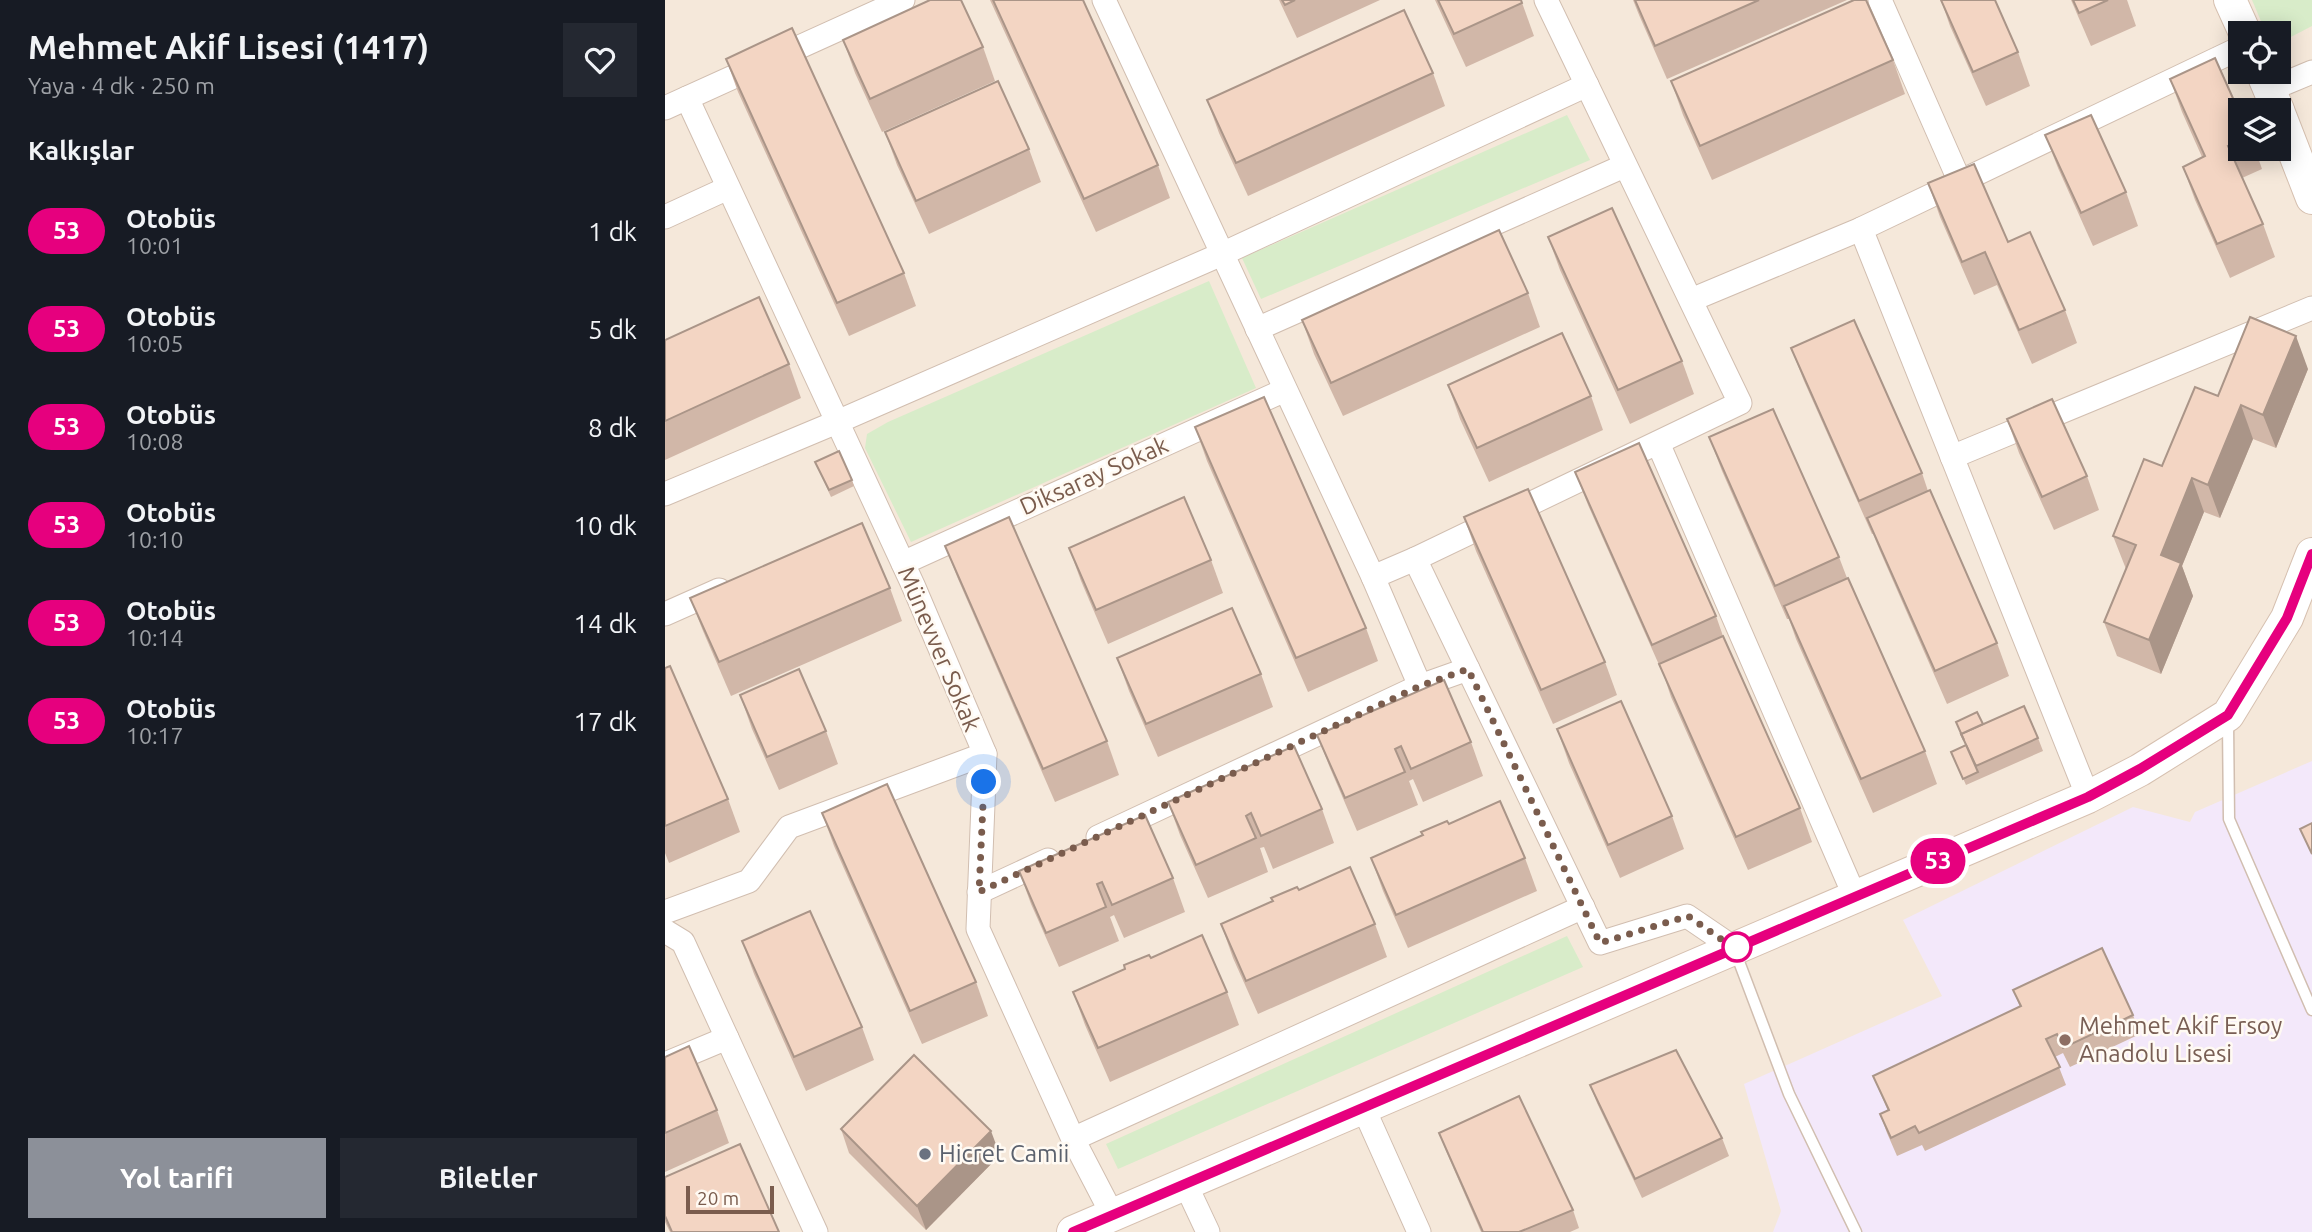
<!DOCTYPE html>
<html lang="tr">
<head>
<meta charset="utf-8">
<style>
  :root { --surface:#171b24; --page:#242831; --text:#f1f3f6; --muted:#9ea1a6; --accent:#8c9099 }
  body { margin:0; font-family:Ubuntu,sans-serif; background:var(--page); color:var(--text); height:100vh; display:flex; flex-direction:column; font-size:26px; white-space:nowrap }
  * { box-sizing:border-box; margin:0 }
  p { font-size:23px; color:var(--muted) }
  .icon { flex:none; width:38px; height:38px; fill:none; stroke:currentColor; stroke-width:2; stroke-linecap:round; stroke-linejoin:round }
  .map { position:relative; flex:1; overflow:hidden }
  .panel { display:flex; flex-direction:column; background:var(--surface); width:665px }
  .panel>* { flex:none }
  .badge { padding:0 14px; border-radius:23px; font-size:24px; line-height:46px }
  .tools { position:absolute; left:1563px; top:21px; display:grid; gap:14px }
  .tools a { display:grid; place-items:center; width:63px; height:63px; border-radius:0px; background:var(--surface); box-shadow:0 4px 18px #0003; font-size:35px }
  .scale { position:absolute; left:21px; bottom:18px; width:88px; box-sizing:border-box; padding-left:7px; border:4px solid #7a5c4d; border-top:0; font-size:19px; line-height:24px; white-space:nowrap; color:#7a5c4d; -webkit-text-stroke:5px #fffaf3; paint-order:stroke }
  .you { position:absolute; width:35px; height:35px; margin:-18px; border:5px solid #fff; border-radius:50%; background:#1a73e8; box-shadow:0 0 0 10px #1a73e833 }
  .map>.badge { position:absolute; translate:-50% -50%; box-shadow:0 0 0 4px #fff }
  h2 { padding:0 28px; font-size:26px; line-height:63px }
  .round { display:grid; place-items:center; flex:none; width:74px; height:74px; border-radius:0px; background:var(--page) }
  .overview { display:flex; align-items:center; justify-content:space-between; height:119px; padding:0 28px }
  h1 { font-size:33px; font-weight:700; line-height:52px }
  .primary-button { display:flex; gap:14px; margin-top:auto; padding:14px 28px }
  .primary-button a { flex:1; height:80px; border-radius:0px; background:var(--accent); color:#fff; font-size:28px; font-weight:700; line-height:80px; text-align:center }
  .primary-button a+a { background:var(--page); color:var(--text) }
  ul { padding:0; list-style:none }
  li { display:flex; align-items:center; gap:21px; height:98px; padding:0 28px }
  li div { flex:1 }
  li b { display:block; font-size:26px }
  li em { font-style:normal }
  li .badge { min-width:77px; font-weight:700; text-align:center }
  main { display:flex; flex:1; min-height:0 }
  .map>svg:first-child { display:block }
</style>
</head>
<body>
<main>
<section class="panel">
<div class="overview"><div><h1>Mehmet Akif Lisesi (1417)</h1><p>Yaya · 4 dk · 250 m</p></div><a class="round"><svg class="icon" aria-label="heart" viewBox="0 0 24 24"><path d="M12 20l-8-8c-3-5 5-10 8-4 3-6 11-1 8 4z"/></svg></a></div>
<h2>Kalkışlar</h2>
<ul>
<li><span class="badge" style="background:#e6007e;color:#fff">53</span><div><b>Otobüs</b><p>10:01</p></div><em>1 dk</em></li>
<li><span class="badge" style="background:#e6007e;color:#fff">53</span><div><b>Otobüs</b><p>10:05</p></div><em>5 dk</em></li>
<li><span class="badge" style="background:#e6007e;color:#fff">53</span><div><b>Otobüs</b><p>10:08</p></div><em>8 dk</em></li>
<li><span class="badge" style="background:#e6007e;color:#fff">53</span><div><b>Otobüs</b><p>10:10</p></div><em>10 dk</em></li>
<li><span class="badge" style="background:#e6007e;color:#fff">53</span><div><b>Otobüs</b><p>10:14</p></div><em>14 dk</em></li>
<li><span class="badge" style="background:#e6007e;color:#fff">53</span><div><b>Otobüs</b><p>10:17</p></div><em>17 dk</em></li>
</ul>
<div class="primary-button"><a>Yol tarifi</a><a>Biletler</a></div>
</section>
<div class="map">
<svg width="1647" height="1232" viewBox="0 0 1647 1232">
  <rect width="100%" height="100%" fill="#fdf6ec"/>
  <!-- residential -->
  <path fill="#f5e8da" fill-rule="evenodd" d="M 0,0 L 1647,0 L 1647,1232 L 0,1232 ZM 1575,33 L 1614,33 L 1614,72 L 1575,72 ZM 1575,110 L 1614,110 L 1614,149 L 1575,149 Z"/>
  <!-- education -->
  <path fill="#f3e8fa" d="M 1647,761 L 1647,1232 L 1108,1232 L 1116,1211 L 1079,1084 L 1277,996 L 1238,920 L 1468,807 L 1525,822 L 1530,812 Z"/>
  <!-- green -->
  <g fill="#d8ecc9">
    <path d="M 1587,0 L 1647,0 L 1647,26 L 1614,43 L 1614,33 L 1601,33 Z"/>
    <path d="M 902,115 L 925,160 L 596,299 L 577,258 Z"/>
    <path d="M 544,281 L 591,388 L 246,542 L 200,448 L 202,434 L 223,422 Z"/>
    <path d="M 902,936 L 918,967 L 453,1169 L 441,1144 Z"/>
  </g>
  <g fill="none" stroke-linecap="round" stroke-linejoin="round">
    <!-- lane casing -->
    <g stroke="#d1beb0" stroke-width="13">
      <g id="lane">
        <path d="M 1563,722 L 1564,819 L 1647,1010"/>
        <path d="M 1070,951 L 1124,1094 L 1191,1232"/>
      </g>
    </g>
    <!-- street casing -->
    <g stroke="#d1beb0" stroke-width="25">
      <g id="street">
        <path d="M 439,0 L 708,577 L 755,686"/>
        <path d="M 1215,0 L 1295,182"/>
        <path d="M 1604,90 L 1647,72"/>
        <path d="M 22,98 L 248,585 L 320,754 L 313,929 L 408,1139 L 447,1214"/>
        <path d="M 0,108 L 238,0"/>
        <path d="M 0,217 L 63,188"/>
        <path d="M 1026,300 L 1196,229"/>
        <path d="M 592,329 L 959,166"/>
        <path d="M 993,443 L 1190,897"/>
        <path d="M 1287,457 L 1647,308"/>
        <path d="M 0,494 L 172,422 L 557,254 L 922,85"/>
        <path d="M 750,559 L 935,943 L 1022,916 L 1069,948"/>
        <path d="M 238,563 L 620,390"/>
        <path d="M 708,577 L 750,559 L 1075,403 L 881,0"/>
        <path d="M 0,614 L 54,590"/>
        <path d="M 1423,797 L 1196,229 L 1575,48"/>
        <path d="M 433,837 L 755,686 L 803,669"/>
        <path d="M 314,892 L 383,860"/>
        <path d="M 0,912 L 84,881 L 124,827 L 320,754"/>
        <path d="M 0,931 L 18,942 L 151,1232"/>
        <path d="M 0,1064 L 62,1038"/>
        <path d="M 698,1107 L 754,1232"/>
        <path d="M 408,1139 L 918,907"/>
        <path d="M 520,1183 L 543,1232"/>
      </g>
    </g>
    <!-- secondary casing -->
    <g stroke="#d6c0b0" stroke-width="34">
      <g id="secondary">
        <path d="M 1565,0 L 1580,33"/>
        <path d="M 1597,72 L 1613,110"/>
        <path d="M 1614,113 L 1647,198"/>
        <path d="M 408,1232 L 1423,797 L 1475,770 L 1563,715 L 1622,618 L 1647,554"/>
      </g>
    </g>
    <!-- lane -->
    <use href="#lane" stroke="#fff" stroke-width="10"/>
    <!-- street -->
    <use href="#street" stroke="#fff" stroke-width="23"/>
    <!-- secondary -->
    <use href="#secondary" stroke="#fff" stroke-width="32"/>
  </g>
  <!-- wall -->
  <g fill="#d1b7a8">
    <path d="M 325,0 L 418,0 L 493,165 L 505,198 L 431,232 Z"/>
    <path d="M 614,0 L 715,0 L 632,38 Z"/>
    <path d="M 770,0 L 856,0 L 869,36 L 801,67 Z"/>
    <path d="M 968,0 L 1182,0 L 1002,79 L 974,15 Z"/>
    <path d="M 1276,0 L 1330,0 L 1353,52 L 1365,86 L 1321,106 L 1285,26 Z"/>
    <path d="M 1406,0 L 1462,0 L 1471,26 L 1426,46 Z"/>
    <path d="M 178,40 L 318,47 L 330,81 L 217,132 L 190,73 Z"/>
    <path d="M 61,59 L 239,273 L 251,306 L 184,336 L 73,92 Z"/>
    <path d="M 1228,60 L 1240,94 L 1047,180 L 1018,115 L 1006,81 Z"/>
    <path d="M 768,73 L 780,106 L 583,196 L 554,133 L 542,100 Z"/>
    <path d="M 1505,79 L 1575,114 L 1575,149 L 1590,149 L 1597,169 L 1577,178 L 1598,224 L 1610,257 L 1565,278 L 1530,200 L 1518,167 L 1537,157 L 1517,112 Z"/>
    <path d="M 220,132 L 364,149 L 376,182 L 264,234 L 232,165 Z"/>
    <path d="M 1380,135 L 1461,192 L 1473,226 L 1428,246 L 1393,168 Z"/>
    <path d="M 1263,183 L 1343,242 L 1400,310 L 1412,343 L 1367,364 L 1332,285 L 1309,295 L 1275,217 Z"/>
    <path d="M 883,237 L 1017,361 L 1029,394 L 965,424 L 895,270 Z"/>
    <path d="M 863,293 L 875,327 L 678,416 L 649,354 L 637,320 Z"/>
    <path d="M 0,340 L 124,364 L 136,398 L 0,460 Z"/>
    <path d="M 1126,348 L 1257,473 L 1263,491 L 1332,643 L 1344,676 L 1282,704 L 1215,551 L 1208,534 L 1207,534 L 1139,381 Z"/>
    <path d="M 1643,369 L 1611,448 L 1588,439 L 1555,518 L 1539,512 L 1517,566 L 1528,596 L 1496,674 L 1452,656 L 1439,622 L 1461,569 L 1448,536 L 1553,396 Z"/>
    <path d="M 783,385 L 926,396 L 938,430 L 824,482 L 795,419 Z"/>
    <path d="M 1342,419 L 1422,476 L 1434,510 L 1389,530 L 1354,453 Z"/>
    <path d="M 530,427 L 701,628 L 713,661 L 643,692 L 542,461 Z"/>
    <path d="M 1044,437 L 1174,557 L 1182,578 L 1260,751 L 1272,784 L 1208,813 L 1131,639 L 1124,619 L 1122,619 L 1057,471 Z"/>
    <path d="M 150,462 L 187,480 L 189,486 L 166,497 Z"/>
    <path d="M 910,472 L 1051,616 L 1058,636 L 1135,808 L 1147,842 L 1083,870 L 1006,697 L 999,676 L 923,505 Z"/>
    <path d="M 799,517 L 940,662 L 952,695 L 888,724 L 811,551 Z"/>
    <path d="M 280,546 L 442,741 L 454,775 L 390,802 L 293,579 Z"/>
    <path d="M 404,548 L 546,560 L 558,593 L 443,644 L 416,581 Z"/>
    <path d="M 225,588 L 237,621 L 66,696 L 38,631 L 25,598 Z"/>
    <path d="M 452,658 L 596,674 L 608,707 L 493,757 L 464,691 Z"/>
    <path d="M 0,668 L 63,799 L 75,832 L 4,863 L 0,853 Z"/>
    <path d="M 75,695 L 161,731 L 173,764 L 114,790 L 87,729 Z"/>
    <path d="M 1291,722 L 1318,724 L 1373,738 L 1378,751 L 1301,785 L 1289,758 L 1301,746 Z"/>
    <path d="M 892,729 L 1007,816 L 1019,849 L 955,878 L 904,763 Z"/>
    <path d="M 652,735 L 806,742 L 818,776 L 758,802 L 748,779 L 744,781 L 753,805 L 692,831 L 665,768 Z"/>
    <path d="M 503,802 L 657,809 L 669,843 L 608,869 L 599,847 L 595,848 L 603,872 L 543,898 L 515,835 Z"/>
    <path d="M 157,813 L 311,982 L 323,1016 L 257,1044 L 169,846 Z"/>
    <path d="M 784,824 L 860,858 L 872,891 L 743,948 L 718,891 L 706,858 Z"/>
    <path d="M 354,871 L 508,878 L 520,912 L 459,938 L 449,915 L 445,917 L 454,941 L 394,967 L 366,904 Z"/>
    <path d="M 634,890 L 710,924 L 722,957 L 593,1014 L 568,958 L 556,924 Z"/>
    <path d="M 77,941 L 197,1027 L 209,1060 L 141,1091 L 89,974 Z"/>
    <path d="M 486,958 L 562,992 L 574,1025 L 445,1082 L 420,1025 L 408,992 Z"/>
    <path d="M 1348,990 L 1468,1015 L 1475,1034 L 1405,1067 L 1398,1053 L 1390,1057 L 1401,1085 L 1260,1151 L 1257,1145 L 1232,1156 L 1222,1133 L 1215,1114 L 1223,1111 L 1208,1076 L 1355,1007 Z"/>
    <path d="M 0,1057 L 52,1110 L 64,1143 L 0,1172 Z"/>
    <path d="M 925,1085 L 1057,1138 L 1064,1156 L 977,1198 L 932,1103 Z"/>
    <path d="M 176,1129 L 335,1155 L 261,1230 L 184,1153 Z"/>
    <path d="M 774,1133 L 908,1210 L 914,1228 L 905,1232 L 816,1232 L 781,1151 Z"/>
    <path d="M 0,1177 L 114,1232 L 5,1232 L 0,1222 Z"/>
  </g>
  <!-- shaded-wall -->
  <g fill="#aa9588">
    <path d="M 1631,336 L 1643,369 L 1611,448 L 1598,415 Z"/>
    <path d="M 1576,405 L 1588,439 L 1555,518 L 1543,485 Z"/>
    <path d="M 1527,478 L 1539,512 L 1517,566 L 1528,596 L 1496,674 L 1484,640 L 1496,555 Z"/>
    <path d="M 326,1131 L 335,1155 L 261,1230 L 252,1206 Z"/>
  </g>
  <!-- building -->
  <g fill="#f3d5c3" stroke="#aa9588" stroke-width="2">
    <path d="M 265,0 L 296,0 L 318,47 L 205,99 L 178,40 Z"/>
    <path d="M 328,0 L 418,0 L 493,165 L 419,199 Z"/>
    <path d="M 617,0 L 630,0 L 620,5 Z"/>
    <path d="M 773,0 L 856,0 L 857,3 L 789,34 Z"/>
    <path d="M 970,0 L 1094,0 L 990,46 Z"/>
    <path d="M 1189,0 L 1201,0 L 1228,60 L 1035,146 L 1006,81 Z"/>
    <path d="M 1276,0 L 1330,0 L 1353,52 L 1308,72 Z"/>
    <path d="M 1408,0 L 1443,0 L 1414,13 Z"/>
    <path d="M 739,10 L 768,73 L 571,163 L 542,100 Z"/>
    <path d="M 127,28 L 239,273 L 172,303 L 61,59 Z"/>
    <path d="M 1550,58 L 1575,114 L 1575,140 L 1563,146 L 1598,224 L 1552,244 L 1518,167 L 1540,156 L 1505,79 Z"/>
    <path d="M 333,81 L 364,149 L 251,201 L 220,132 Z"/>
    <path d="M 1426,115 L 1461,192 L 1416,213 L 1380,135 Z"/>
    <path d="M 1309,164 L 1343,242 L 1365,232 L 1400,310 L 1354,330 L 1320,252 L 1297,262 L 1263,183 Z"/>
    <path d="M 947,208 L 1017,361 L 953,390 L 883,237 Z"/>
    <path d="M 834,230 L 863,293 L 666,383 L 637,320 Z"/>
    <path d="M 94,297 L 124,364 L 0,421 L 0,340 Z"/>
    <path d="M 1585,317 L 1631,336 L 1598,415 L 1576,405 L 1543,485 L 1527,478 L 1496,555 L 1516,563 L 1484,640 L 1439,622 L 1471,545 L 1448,536 L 1479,459 L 1497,466 L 1530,387 L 1553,396 Z"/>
    <path d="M 1189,320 L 1257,473 L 1194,501 L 1126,348 Z"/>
    <path d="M 897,333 L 926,396 L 812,448 L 783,385 Z"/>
    <path d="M 599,397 L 701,628 L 631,658 L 530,427 Z"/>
    <path d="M 1387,399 L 1422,476 L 1377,497 L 1342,419 Z"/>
    <path d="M 1108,409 L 1174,557 L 1110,586 L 1044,437 Z"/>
    <path d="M 974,443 L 1051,616 L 987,645 L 910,472 Z"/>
    <path d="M 174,451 L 187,480 L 164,490 L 150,462 Z"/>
    <path d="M 863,489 L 940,662 L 876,690 L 799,517 Z"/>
    <path d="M 1265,490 L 1332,643 L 1270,671 L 1202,518 Z"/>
    <path d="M 519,497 L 546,560 L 431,610 L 404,548 Z"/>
    <path d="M 344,517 L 442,741 L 378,769 L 280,546 Z"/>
    <path d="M 197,523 L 225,588 L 54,662 L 25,598 Z"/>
    <path d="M 1183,578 L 1260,751 L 1196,779 L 1119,606 Z"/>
    <path d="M 567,608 L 596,674 L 481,724 L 452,658 Z"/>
    <path d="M 1058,636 L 1135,808 L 1071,837 L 994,664 Z"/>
    <path d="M 5,666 L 63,799 L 0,826 L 0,668 Z"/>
    <path d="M 134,669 L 161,731 L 102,757 L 75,695 Z"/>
    <path d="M 779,680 L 806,742 L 746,769 L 736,746 L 730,749 L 740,772 L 680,798 L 652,735 Z"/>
    <path d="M 956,701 L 1007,816 L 943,845 L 892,729 Z"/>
    <path d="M 1359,706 L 1373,738 L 1311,766 L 1296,734 Z"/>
    <path d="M 1312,712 L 1318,724 L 1296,734 L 1299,740 L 1291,722 Z"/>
    <path d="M 1301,745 L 1313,772 L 1298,779 L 1286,752 Z"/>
    <path d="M 629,746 L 657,809 L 596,836 L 586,813 L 581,816 L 591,838 L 531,865 L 503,802 Z"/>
    <path d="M 222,784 L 311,982 L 245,1011 L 157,813 Z"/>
    <path d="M 835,801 L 860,858 L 731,915 L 706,858 L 758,835 L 756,832 L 782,821 L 784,824 Z"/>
    <path d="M 480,815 L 508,878 L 447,905 L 437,882 L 432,884 L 441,907 L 381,933 L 354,871 Z"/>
    <path d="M 1647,823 L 1647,854 L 1635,829 Z"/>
    <path d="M 685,867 L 710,924 L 581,981 L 556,924 L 608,901 L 606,898 L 632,887 L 634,890 Z"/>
    <path d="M 145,911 L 197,1027 L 129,1057 L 77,941 Z"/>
    <path d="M 537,935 L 562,992 L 433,1048 L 408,992 L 460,969 L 459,965 L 484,955 L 486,958 Z"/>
    <path d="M 1437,948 L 1468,1015 L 1398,1048 L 1392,1034 L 1381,1039 L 1395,1067 L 1254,1133 L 1250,1126 L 1226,1138 L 1215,1114 L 1224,1110 L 1208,1076 L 1356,1006 L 1348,990 Z"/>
    <path d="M 24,1046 L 52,1110 L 0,1133 L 0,1057 Z"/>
    <path d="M 1011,1050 L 1057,1138 L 970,1179 L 925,1085 Z"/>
    <path d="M 249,1055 L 326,1131 L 252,1206 L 176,1129 Z"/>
    <path d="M 854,1096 L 908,1210 L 854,1232 L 818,1232 L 774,1133 Z"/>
    <path d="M 75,1144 L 114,1232 L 7,1232 L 0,1216 L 0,1177 Z"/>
  </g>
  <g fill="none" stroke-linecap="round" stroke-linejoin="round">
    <!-- line casing -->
    <g stroke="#fff" stroke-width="16">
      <path id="line" d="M 408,1232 L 1423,797 L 1475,769 L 1563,715 L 1622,618 L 1647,554"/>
    </g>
    <!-- line -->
    <use href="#line" stroke="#e6007e" stroke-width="10"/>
    <!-- walk -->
    <path stroke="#7a5c4d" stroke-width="7" stroke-dasharray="0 12.6" d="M 319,782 L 314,892 L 755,686 L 803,669 L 935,943 L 1023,916 L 1069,948 L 1072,947"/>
  </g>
  <!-- markers -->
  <circle fill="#fff" stroke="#e6007e" stroke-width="3.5" cx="1072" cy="947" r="14"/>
  <circle fill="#8d6e63" stroke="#fffaf3" stroke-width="2.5" cx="1400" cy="1040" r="7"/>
  <circle fill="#6b7280" stroke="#fffaf3" stroke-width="2.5" cx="260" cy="1154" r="7"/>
  <g text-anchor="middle" stroke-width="5" stroke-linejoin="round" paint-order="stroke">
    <!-- street labels -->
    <g font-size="24" fill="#7a5c4d" stroke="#fffaf3">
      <text transform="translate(429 476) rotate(-24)" y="8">Diksaray Sokak</text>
      <text transform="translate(274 649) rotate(67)" y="8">Münevver Sokak</text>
    </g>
    <!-- education labels -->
    <g font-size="24" fill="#785e54" stroke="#fffaf3" text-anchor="start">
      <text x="1414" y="1034">Mehmet Akif Ersoy<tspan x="1414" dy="28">Anadolu Lisesi</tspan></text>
    </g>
    <!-- worship labels -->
    <g font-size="24" fill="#5b616d" stroke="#fffaf3" text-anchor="start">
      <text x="274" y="1162">Hicret Camii</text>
    </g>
  </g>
</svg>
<div class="tools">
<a><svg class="icon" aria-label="locate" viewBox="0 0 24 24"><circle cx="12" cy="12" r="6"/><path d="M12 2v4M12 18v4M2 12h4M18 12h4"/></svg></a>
<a><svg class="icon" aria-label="layers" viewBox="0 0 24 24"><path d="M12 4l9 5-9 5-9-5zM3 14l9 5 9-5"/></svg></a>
</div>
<div class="scale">20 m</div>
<div class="you" style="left:319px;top:782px"></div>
<b class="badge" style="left:1273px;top:861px;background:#e6007e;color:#fff">53</b>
</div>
</main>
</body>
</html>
